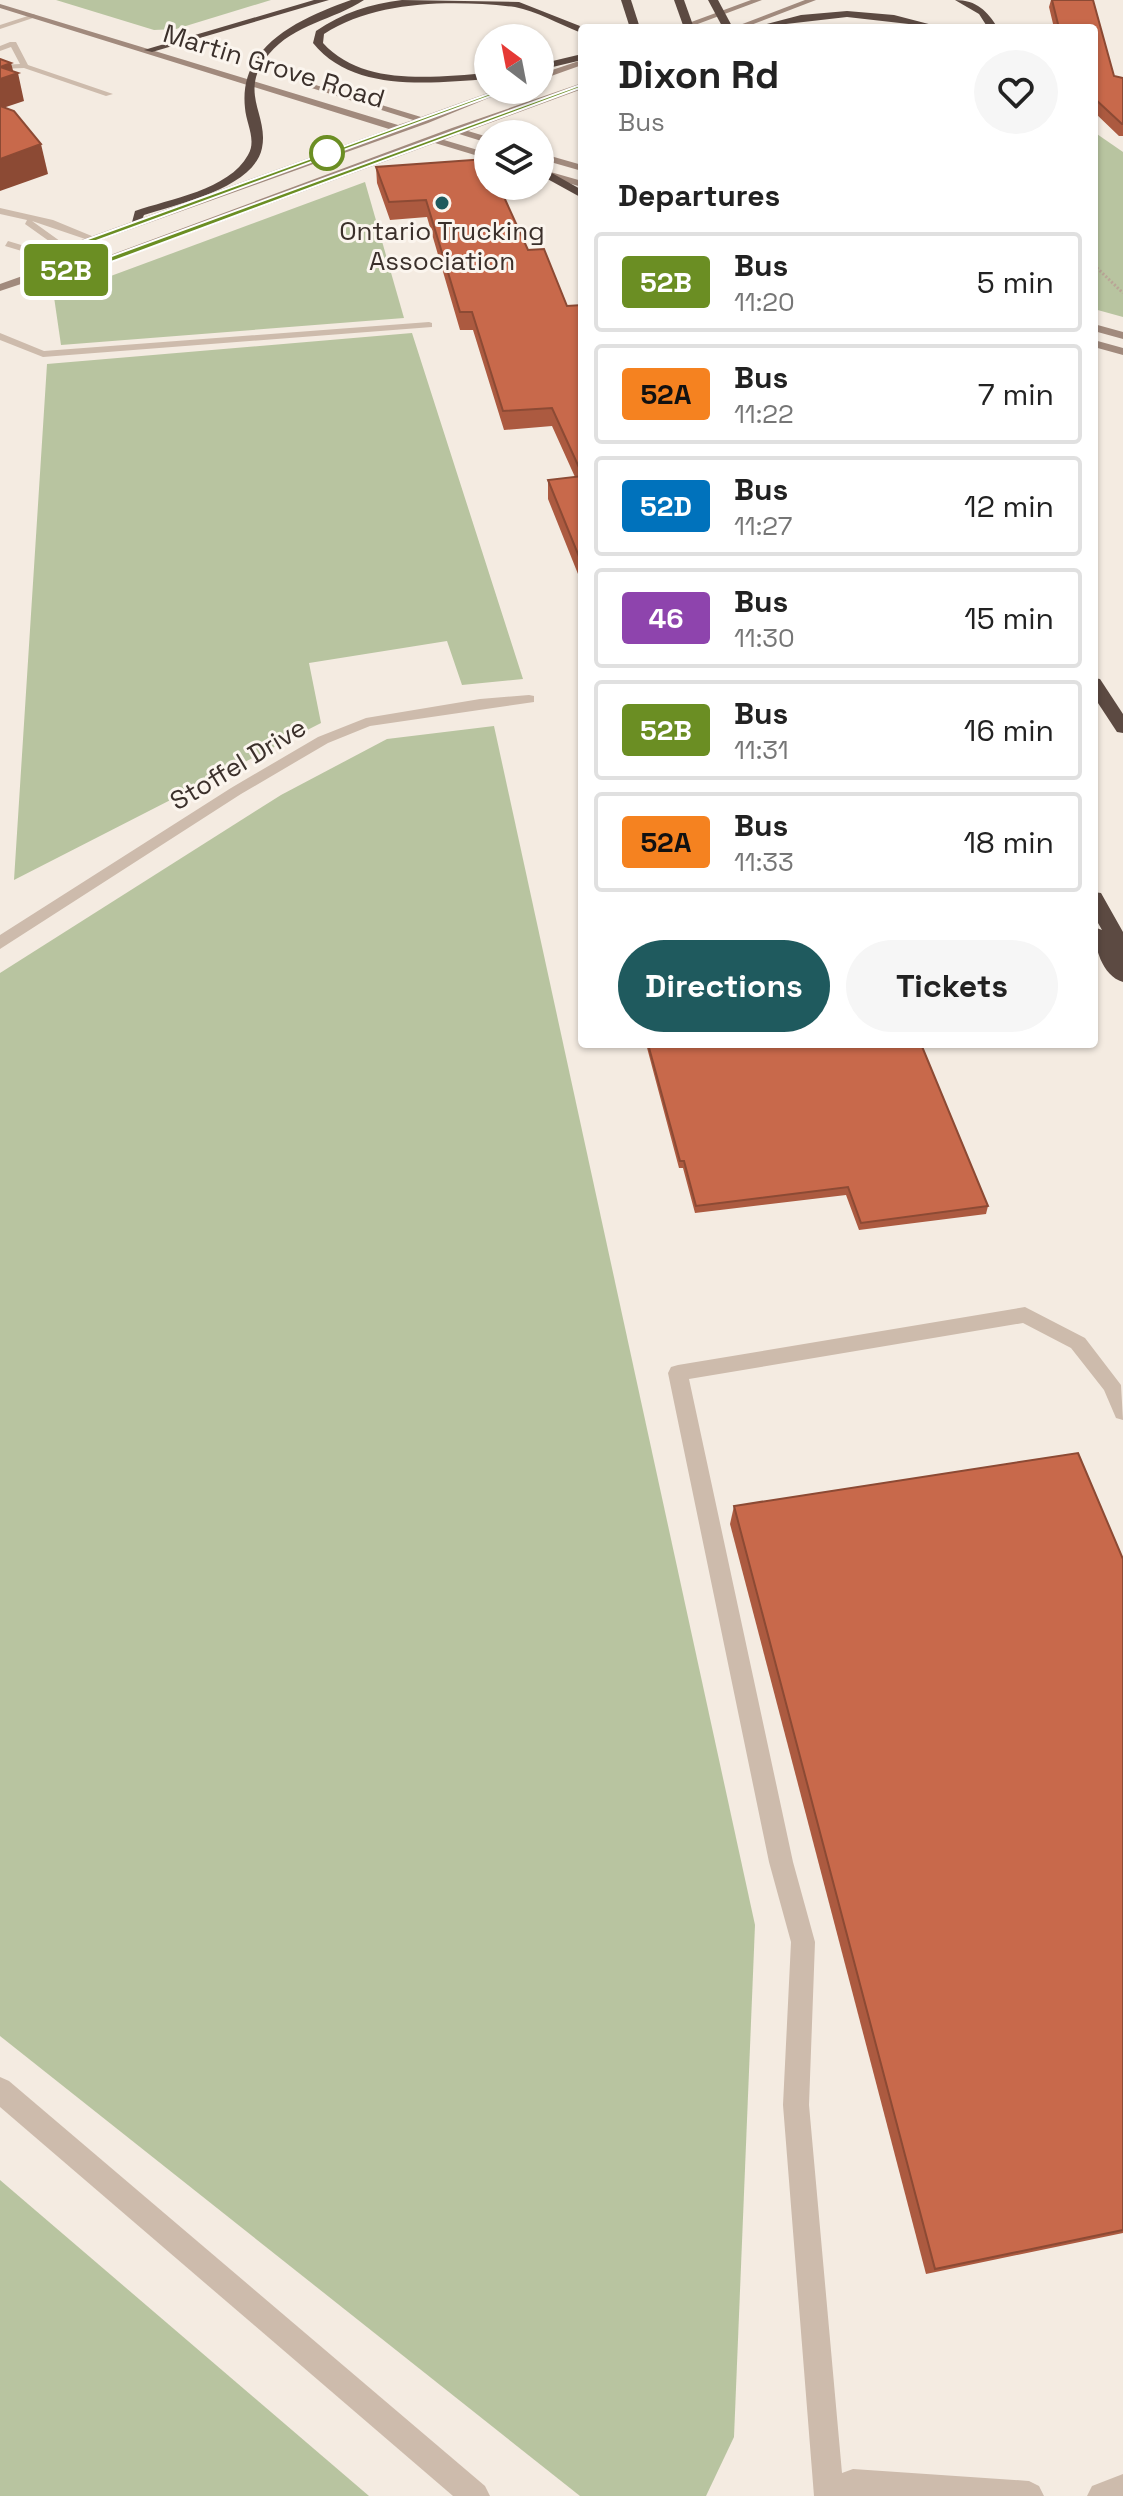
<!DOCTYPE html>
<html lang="en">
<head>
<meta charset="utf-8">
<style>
  :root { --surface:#fff; --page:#f6f6f6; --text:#222; --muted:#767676; --line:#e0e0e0; --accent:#1f5a5e }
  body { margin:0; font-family:"Space Grotesk",sans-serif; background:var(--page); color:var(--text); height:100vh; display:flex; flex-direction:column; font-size:30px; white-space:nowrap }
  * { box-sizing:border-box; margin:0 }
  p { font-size:26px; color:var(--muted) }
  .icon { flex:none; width:44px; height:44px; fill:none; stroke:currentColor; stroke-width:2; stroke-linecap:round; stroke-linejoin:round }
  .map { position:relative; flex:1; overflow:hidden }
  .details { position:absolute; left:578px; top:24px; width:520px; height:1024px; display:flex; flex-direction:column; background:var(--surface); border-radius:8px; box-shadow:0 2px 6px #0004 }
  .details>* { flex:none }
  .badge { padding:0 16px; border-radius:6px; font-size:28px; line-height:52px }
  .needle { width:52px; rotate:328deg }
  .tools { position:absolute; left:474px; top:24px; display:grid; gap:16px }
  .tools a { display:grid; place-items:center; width:80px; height:80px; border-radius:50%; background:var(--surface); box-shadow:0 2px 6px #0004; font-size:40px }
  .map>.badge { position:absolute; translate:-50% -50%; box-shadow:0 0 0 4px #fff }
  h2 { padding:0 40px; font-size:30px; line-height:72px }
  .round { display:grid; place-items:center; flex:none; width:84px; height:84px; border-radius:42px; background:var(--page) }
  .summary { display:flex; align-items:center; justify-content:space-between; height:136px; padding:0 40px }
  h1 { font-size:38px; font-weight:700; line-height:60px }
  .primary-button { display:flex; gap:16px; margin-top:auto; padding:16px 40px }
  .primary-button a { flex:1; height:92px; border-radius:48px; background:var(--accent); color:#fff; font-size:32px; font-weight:700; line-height:92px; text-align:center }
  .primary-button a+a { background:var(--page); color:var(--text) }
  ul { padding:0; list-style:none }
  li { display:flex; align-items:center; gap:24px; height:100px; margin:0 16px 12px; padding:0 24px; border:4px solid var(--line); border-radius:8px }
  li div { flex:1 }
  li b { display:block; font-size:30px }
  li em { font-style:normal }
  li .badge { min-width:88px; font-weight:700; text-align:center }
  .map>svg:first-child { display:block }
</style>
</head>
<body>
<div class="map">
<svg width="1123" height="2496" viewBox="0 0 1123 2496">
  <rect width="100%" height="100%" fill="#f4ebe1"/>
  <!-- green -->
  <g fill="#b8c4a0">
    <path d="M 56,0 L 271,0 L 176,29 L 154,30 Z"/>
    <path d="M 1094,132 L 1123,152 L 1123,317 L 1094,309 Z"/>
    <path d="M 365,182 L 404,318 L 61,345 L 54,297 Z"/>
    <path d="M 412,333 L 523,679 L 462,685 L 447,641 L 309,663 L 321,723 L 14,880 L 47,364 Z"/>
    <path d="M 494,726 L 755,1925 L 734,2437 L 706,2496 L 580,2496 L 0,2036 L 0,973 L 281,795 L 387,739 Z"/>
    <path d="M 0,2180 L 369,2496 L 0,2496 Z"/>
  </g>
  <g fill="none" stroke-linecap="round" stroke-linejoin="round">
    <!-- path -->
    <path stroke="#b9a596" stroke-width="3" stroke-dasharray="2 2" stroke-linecap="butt" d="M 1094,265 L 1123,293"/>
    <!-- service -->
    <g fill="#cdbbac" fill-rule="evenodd">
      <path d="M 34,14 L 36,17 L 0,29 L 0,25 Z"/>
      <path d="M 10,42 L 16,42 L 28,65 L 113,94 L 106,96 L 24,68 L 0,69 L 0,65 L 20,64 L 11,47 L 0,51 L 0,46 Z"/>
      <path d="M 0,208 L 53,220 L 99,239 L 91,241 L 32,221 L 71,249 L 63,251 L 25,224 L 27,220 L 0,214 Z"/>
      <path d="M 8,241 L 58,256 L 60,258 L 55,261 L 5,246 Z"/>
      <path d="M 429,322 L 432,323 L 432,327 L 43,357 L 0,340 L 0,333 L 44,351 Z"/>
      <path d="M 1025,1307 L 1085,1338 L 1121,1385 L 1123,1420 L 1116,1418 L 1104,1390 L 1071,1348 L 1023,1323 L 689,1379 L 793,1862 L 815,1942 L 809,2105 L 842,2473 L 853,2469 L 1029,2481 L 1039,2486 L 1044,2496 L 814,2496 L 783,2105 L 791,1942 L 769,1862 L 668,1373 L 671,1367 L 678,1365 Z"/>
      <path d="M 0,2077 L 9,2081 L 485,2486 L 490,2496 L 453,2496 L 0,2107 Z"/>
      <path d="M 1123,2474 L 1123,2496 L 1087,2496 L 1092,2486 Z"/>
    </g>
    <!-- minor -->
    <path fill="#cdbbac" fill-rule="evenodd" d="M 529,695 L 534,696 L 534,702 L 370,726 L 328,743 L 241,794 L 0,949 L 0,935 L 231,788 L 318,737 L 366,718 L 480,699 Z"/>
    <!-- secondary -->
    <g fill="#a18a7d" fill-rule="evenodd">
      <path d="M 751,0 L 762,0 L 687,28 L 675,28 Z"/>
      <path d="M 805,0 L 816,0 L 743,28 L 732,28 Z"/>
      <path d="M 0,4 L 398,125 L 413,120 L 302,85 L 309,83 L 421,117 L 496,90 L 508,90 L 428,123 L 70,251 L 43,271 L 97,260 L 452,128 L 582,83 L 582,89 L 468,131 L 488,137 L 488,143 L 459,134 L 444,140 L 488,153 L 488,159 L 435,143 L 104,265 L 33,280 L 0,291 L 0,284 L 28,274 L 62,247 L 389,129 L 0,8 Z"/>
      <path d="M 582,60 L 582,65 L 540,80 L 540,74 Z"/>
      <path d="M 540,153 L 582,165 L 582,171 L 540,159 Z"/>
      <path d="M 540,169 L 582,181 L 582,187 L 540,175 Z"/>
      <path d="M 1094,324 L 1123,332 L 1123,339 L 1094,331 Z"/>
      <path d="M 1094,340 L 1123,348 L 1123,355 L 1094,347 Z"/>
    </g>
    <!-- motorway -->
    <g fill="#5c4a42" fill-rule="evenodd">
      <path d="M 314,0 L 329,0 L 152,52 L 144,50 Z"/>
      <path d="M 351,0 L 364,0 C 334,20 294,24 269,54 C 237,92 269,114 262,148 C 254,188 177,204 144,215 L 139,226 L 131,226 L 135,211 C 169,199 229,190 248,155 C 257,140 246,123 245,108 C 238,45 301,18 351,0 Z"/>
      <path d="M 402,0 L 519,2 L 585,28 L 579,32 C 559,24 536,11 515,7 C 454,0 376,0 324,34 L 323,43 C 363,87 434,77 488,73 L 488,79 C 431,83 353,93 313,43 L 316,31 C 342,13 370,4 402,0 Z"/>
      <path d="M 621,0 L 631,0 L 640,28 L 630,28 Z"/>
      <path d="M 674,0 L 684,0 L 694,28 L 684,28 Z"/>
      <path d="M 708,0 L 718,0 L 733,28 L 723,28 Z"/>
      <path d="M 955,0 C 977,0 987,11 998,28 L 988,28 L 979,14 Z"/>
      <path d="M 847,11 L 894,15 L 944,28 L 847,17 L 751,28 L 801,15 Z"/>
      <path d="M 582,54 L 582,60 L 540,70 L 540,64 Z"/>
      <path d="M 542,172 L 550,172 L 582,190 L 582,198 L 542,176 Z"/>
      <path d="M 1094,678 L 1100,679 L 1123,714 L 1123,733 L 1117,732 L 1094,697 Z"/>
      <path d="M 1094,892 L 1101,893 L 1123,932 L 1123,982 C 1102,976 1094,946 1094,927 L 1102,930 L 1094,916 Z"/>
    </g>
  </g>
  <!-- wall -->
  <g fill="#ac5a40">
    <path d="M 1051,0 L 1093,0 L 1114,76 L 1123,78 L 1123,136 L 1119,136 L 1094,112 L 1094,28 L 1054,28 L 1049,7 Z"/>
    <path d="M 376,167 L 528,250 L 567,306 L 582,305 L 582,584 L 548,499 L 548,480 L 575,477 L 552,426 L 504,430 L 473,330 L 460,330 L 427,217 L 390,220 L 377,183 Z"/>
    <path d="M 646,1044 L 921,1044 L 988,1206 L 986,1214 L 859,1230 L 846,1195 L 695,1213 L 683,1168 L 679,1168 Z"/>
    <path d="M 734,1506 L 1123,1559 L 1123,2233 L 926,2274 L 730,1524 Z"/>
  </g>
  <!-- shaded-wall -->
  <g fill="#8c4a34">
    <path d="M 11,63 L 14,74 L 18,73 L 24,101 L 0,109 L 0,67 Z"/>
    <path d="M 41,144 L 48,174 L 0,191 L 0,159 Z"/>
  </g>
  <!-- building -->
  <g fill="#c8694b" stroke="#8c4a34" stroke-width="2">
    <path d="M 1052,0 L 1093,0 L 1114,76 L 1123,78 L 1123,124 L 1122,124 L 1094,98 L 1094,28 L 1059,28 Z"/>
    <path d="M 0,59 L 11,63 L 0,67 Z"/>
    <path d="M 0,67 L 18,73 L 0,79 Z"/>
    <path d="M 0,106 L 14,111 L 41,144 L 0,159 Z"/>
    <path d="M 486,159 L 488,163 L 488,186 L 499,186 L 528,250 L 544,249 L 567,306 L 582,305 L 582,474 L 552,408 L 503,411 L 472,312 L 460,312 L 426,200 L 389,202 L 376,167 Z"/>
    <path d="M 582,476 L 582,564 L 548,480 Z"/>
    <path d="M 648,1044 L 921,1044 L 988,1206 L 861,1223 L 848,1187 L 696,1206 L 684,1161 L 680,1161 Z"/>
    <path d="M 1078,1453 L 1123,1559 L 1123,2230 L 935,2269 L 734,1506 Z"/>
  </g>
  <!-- line -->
  <path fill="#6b8e23" stroke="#fff" stroke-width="2" d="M 580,85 L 585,86 L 103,265 L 30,279 L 26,277 L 63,248 L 502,89 L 507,90 L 69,251 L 41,272 L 98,261 Z"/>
  <!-- markers -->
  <circle fill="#fff" stroke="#6b8e23" stroke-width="4" cx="327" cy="153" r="16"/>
  <circle fill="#1f5a5e" stroke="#fbf5ee" stroke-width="3" cx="442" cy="203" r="8"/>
  <g text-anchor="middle" stroke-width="6" stroke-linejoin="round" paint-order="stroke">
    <!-- far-street labels -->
    <g font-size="26" fill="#3b302b" stroke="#fbf5ee">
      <text transform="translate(274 66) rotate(17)" y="9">Martin Grove Road</text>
      <text transform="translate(238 764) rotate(-31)" y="9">Stoffel Drive</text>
    </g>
    <!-- far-poi labels -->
    <g font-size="26" fill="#3b302b" stroke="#fbf5ee">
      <text x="442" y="240">Ontario Trucking<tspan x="442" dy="30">Association</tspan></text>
    </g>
  </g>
</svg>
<div class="tools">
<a><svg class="needle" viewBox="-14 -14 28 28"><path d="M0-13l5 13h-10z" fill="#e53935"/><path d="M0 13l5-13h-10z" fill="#767676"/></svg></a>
<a><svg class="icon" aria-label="layers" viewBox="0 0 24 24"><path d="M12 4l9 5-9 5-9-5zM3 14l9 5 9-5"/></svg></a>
</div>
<b class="badge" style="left:66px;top:270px;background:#6b8e23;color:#fff">52B</b>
<section class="details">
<div class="summary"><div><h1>Dixon Rd</h1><p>Bus</p></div><a class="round"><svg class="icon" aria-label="heart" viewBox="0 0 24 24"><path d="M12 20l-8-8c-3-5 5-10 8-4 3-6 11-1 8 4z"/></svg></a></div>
<h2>Departures</h2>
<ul>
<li><span class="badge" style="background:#6b8e23;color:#fff">52B</span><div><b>Bus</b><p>11:20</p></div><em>5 min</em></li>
<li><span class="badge" style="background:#f58220;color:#111">52A</span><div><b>Bus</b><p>11:22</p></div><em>7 min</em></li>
<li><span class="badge" style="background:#0072bc;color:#fff">52D</span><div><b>Bus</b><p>11:27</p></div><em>12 min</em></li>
<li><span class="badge" style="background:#8e44ad;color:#fff">46</span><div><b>Bus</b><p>11:30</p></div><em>15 min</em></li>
<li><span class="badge" style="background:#6b8e23;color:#fff">52B</span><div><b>Bus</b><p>11:31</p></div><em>16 min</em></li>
<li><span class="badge" style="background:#f58220;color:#111">52A</span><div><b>Bus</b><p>11:33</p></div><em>18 min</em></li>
</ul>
<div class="primary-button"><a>Directions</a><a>Tickets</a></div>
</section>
</div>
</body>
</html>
